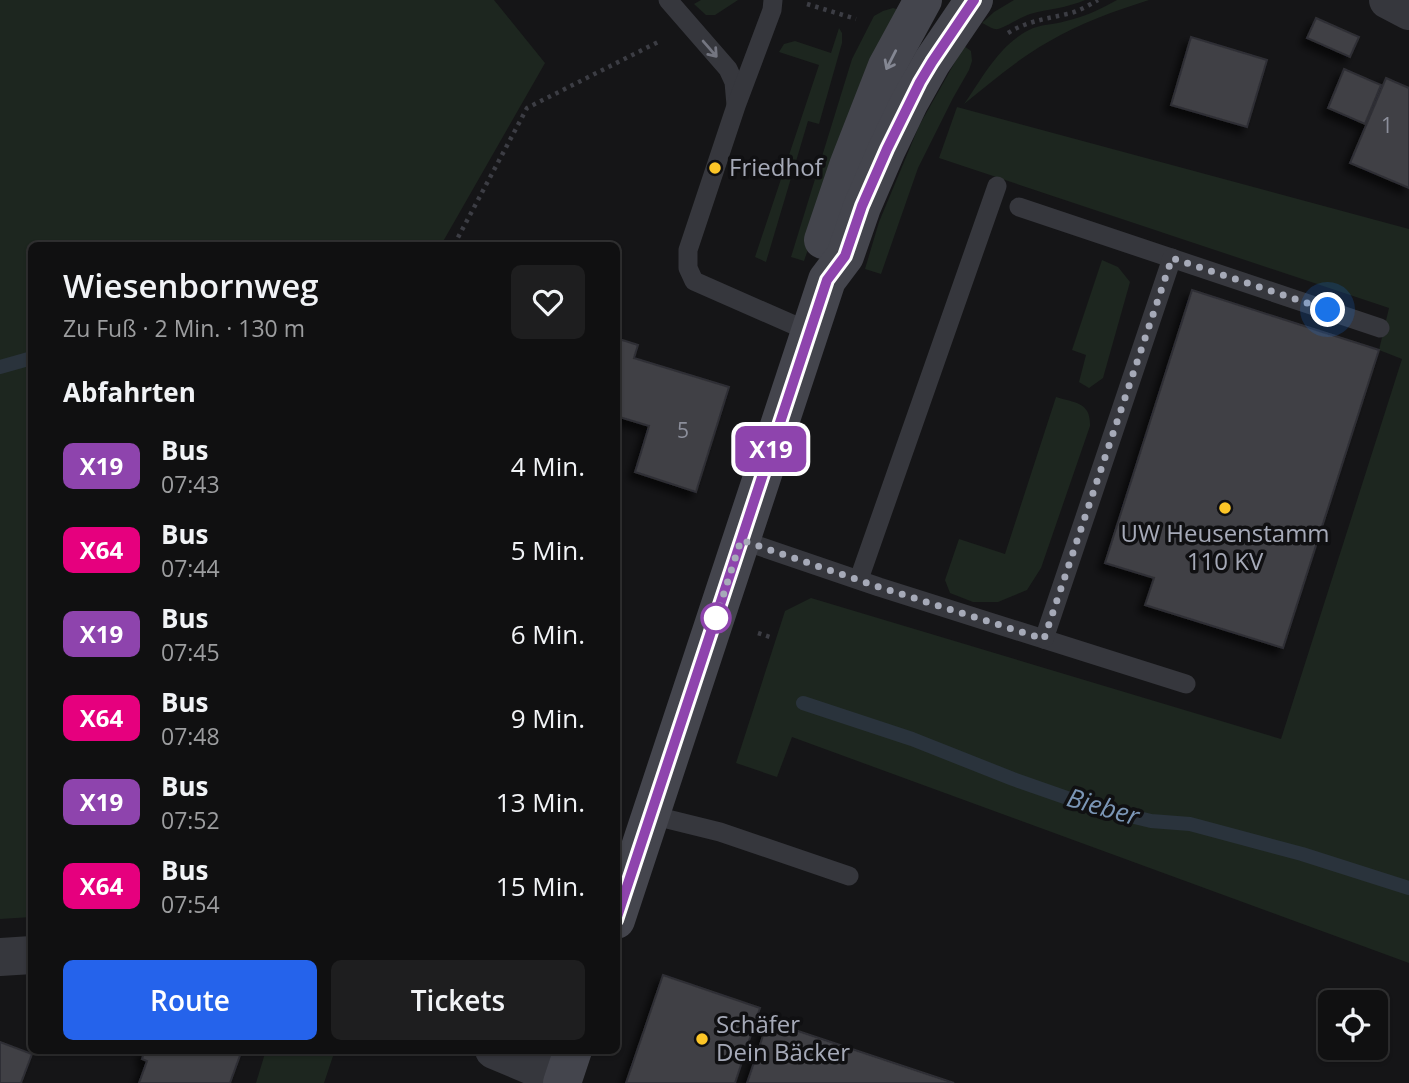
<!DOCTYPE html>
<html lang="de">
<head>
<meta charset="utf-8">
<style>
  :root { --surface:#101011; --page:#1e1e1f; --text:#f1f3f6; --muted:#9c9d9f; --line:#303031; --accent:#2563eb }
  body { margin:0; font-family:"Open Sans",sans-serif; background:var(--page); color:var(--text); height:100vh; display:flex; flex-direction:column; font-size:26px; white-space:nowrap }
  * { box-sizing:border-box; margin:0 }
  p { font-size:23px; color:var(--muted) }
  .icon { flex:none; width:38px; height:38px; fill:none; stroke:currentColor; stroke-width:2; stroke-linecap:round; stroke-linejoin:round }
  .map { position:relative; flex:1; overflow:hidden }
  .panel { position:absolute; left:28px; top:242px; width:592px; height:812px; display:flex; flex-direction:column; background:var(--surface); border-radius:10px; box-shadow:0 2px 5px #0004,0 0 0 2px var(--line) }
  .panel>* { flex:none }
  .badge { padding:0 14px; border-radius:10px; font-size:24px; line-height:46px }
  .tools { position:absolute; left:1318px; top:990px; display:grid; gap:14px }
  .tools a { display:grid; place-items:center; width:70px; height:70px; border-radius:10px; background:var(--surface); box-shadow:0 2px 5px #0004,0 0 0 2px var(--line); font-size:35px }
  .you { position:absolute; width:35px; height:35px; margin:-18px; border:5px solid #fff; border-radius:50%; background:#1a73e8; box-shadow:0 0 0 10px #1a73e833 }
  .map>.badge { position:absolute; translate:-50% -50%; box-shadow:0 0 0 4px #fff }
  h2 { padding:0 35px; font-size:26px; line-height:63px }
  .round { display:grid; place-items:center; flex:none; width:74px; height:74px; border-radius:10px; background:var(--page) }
  .headline { display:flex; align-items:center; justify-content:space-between; height:119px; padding:0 35px }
  h1 { font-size:33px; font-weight:600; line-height:52px }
  .cta { display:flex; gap:14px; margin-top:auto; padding:14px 35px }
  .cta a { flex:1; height:80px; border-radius:10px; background:var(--accent); color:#fff; font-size:28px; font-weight:600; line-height:80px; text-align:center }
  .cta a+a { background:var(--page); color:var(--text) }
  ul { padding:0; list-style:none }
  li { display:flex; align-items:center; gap:21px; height:84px; padding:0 35px }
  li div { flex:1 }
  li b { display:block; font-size:26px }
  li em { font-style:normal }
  li .badge { min-width:77px; font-weight:700; text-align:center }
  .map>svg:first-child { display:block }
</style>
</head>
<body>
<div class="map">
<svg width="1409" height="1083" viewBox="0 0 1409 1083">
  <defs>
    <filter id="shadow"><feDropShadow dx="-6" dy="6" stdDeviation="3.5" flood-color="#0009"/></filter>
  </defs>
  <rect width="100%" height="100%" fill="#151517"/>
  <!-- green -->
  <g fill="#1d261f">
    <path d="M 0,0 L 494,0 L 545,63 L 441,245 L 32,245 L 32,917 L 0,919 Z"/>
    <path d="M 701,0 L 738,0 L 715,15 L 706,15 L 694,4 Z"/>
    <path d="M 1014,0 L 1085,0 C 1067,8 1048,9 1030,14 C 1021,17 1004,28 998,29 C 993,30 987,25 982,23 L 994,12 Z"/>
    <path d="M 1117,0 L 1149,0 C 1115,11 1080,23 1048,42 C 1018,59 991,82 964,104 C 983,77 999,45 1029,30 C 1040,24 1054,25 1066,21 C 1084,17 1101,9 1117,0 Z"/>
    <path d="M 893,8 L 903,11 L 857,106 L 804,261 L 791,257 L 852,59 L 874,16 L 883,11 Z"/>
    <path d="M 839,28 L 842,33 L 842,43 L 819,124 L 808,121 L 766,262 L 755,257 L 819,65 L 779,52 L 784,44 L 795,41 L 831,53 Z"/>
    <path d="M 964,46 L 971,51 L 972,61 L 969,70 L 953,98 L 918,168 L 881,274 L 865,269 L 879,222 L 919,126 Z"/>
    <path d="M 957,107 L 1409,229 L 1409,963 L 792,737 L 777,777 L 736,763 L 785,611 L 811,598 L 1281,739 L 1402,359 L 1379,350 L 1389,308 L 939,158 Z"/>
    <path d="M 1102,260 L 1118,267 L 1130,282 L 1103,378 L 1089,388 L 1079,382 L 1086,355 L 1072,350 Z"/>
    <path d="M 1056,397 C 1075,403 1091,402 1090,426 L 1041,568 L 1027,590 L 998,602 L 973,602 L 950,593 L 945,580 L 959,539 L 1005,554 Z"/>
    <path d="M 266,1050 L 335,1050 L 324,1083 L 256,1083 Z"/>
  </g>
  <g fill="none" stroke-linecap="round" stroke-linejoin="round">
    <!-- stream -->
    <g stroke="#2a333c" stroke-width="14">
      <path d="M 0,367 L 32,358"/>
      <path d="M 803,703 L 912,739 L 1013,779 L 1093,807 L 1151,821 L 1190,824 L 1302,854 L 1409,888"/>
    </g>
  </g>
  <!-- building -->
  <g fill="#3f3f44" stroke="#2f2f34" stroke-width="2" filter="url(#shadow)">
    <path d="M 1316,18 L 1359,37 L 1350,57 L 1307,38 Z"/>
    <path d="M 1191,37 L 1267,60 L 1247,127 L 1171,105 Z"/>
    <path d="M 1344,69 L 1381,85 L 1365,124 L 1328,108 Z"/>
    <path d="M 1386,78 L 1409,88 L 1409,188 L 1350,163 Z"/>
    <path d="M 1192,290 L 1379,350 L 1283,648 L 1145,605 L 1154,578 L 1105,563 Z"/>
    <path d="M 616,338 L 638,345 L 634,358 L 729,387 L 696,492 L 635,472 L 649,426 L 616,416 Z"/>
    <path d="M 663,975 L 760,1008 L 735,1083 L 626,1083 Z"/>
    <path d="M 768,1021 L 954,1083 L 747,1083 Z"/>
    <path d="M 0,1042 L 32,1054 L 21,1083 L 0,1083 Z"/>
    <path d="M 145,1050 L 242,1050 L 230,1083 L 139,1083 L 147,1061 L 142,1059 Z"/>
  </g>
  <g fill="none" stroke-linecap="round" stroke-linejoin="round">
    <!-- path -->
    <g stroke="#3c3d44" stroke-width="4.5" stroke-dasharray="3.5 5" stroke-linecap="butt">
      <path d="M 807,4 L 856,19"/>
      <path d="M 1008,33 C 1027,21 1046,19 1067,14 C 1078,12 1089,5 1098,0"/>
      <path d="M 454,245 L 527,108 L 660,41"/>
      <path d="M 758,633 L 770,637"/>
    </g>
    <!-- lane -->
    <g stroke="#36373d" stroke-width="19">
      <path d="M 668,0 L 728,69 L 734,82 L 736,105"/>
      <path d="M 773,0 L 772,10 L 736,106 L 688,250 L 688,268 L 694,281 L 810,332"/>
      <path d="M 1019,207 L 1380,328"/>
      <path d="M 741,540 L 879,587 L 1186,684"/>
      <path d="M 859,579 L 997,186"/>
      <path d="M 1044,639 L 1172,258"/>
      <path d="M 651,815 L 720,832 L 849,876"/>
    </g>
    <!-- street -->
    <g stroke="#36373d" stroke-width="38">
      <path d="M 1388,0 L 1409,11"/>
      <path d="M 0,957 L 32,955"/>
      <path d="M 494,1050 L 563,1079"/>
    </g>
    <!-- secondary -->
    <g stroke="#44454d" stroke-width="38">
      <path d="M 823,240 L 848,166 L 887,66 L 923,0"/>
      <path d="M 616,920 L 827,280 L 845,256 L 862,207 L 887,149 L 909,103 L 932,62 L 974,0"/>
      <path d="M 562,1083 L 573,1050"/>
    </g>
  </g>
  <!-- one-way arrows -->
  <defs><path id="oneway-shaft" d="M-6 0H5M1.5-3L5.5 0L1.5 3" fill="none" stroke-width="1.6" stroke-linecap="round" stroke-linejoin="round" transform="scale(1.75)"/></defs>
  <use stroke="#747681" href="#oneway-shaft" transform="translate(710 49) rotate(49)"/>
  <use stroke="#848793" href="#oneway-shaft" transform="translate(891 60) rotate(117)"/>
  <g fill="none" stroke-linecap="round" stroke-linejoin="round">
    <!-- line casing -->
    <g stroke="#fff" stroke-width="16">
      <path id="line" d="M 616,920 L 827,280 L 845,256 L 862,206 L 887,149 L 920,82 L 932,62 L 974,0"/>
    </g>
    <!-- line -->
    <use href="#line" stroke="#8e44ad" stroke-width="10"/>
    <!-- walk -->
    <path stroke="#a6aab8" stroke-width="7" stroke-dasharray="0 12.6" d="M 716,618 L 741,540 L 879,587 L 1044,639 L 1172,258 L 1328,310"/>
  </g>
  <!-- markers -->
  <g fill="#fdc627" stroke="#101012" stroke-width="2.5">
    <circle cx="715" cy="168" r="7"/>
    <circle cx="1225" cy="508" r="7"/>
    <circle cx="702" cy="1039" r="7"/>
  </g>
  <circle fill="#fff" stroke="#8e44ad" stroke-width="3.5" cx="716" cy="618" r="14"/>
  <g text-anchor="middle" stroke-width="7" stroke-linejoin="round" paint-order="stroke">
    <!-- number labels -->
    <g font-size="21" fill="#8c8f9b">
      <text x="1387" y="133">1</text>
      <text x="683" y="438">5</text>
    </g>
    <!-- poi labels -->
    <g font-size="24" fill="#a6aab8" stroke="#101012" text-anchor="start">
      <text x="729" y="176">Friedhof</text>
      <text x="1225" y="542" text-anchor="middle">UW Heusenstamm<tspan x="1225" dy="28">110 KV</tspan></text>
      <text x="716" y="1033">Schäfer<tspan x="716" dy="28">Dein Bäcker</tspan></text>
    </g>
    <!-- water labels -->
    <g font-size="26" font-style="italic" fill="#7b96b6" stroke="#101012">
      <text transform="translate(1103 807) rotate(16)" y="9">Bieber</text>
    </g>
  </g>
</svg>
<div class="tools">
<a><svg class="icon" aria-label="locate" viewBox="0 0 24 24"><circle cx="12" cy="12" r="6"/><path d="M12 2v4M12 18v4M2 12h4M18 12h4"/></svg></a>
</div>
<div class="you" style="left:1328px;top:310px"></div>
<b class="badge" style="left:771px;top:449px;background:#8e44ad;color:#fff">X19</b>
<section class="panel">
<div class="headline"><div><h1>Wiesenbornweg</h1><p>Zu Fuß · 2 Min. · 130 m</p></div><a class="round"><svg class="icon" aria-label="heart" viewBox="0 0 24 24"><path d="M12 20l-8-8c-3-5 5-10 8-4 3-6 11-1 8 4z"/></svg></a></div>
<h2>Abfahrten</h2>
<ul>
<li><span class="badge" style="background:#8e44ad;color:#fff">X19</span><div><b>Bus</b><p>07:43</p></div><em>4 Min.</em></li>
<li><span class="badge" style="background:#e6007e;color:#fff">X64</span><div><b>Bus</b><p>07:44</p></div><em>5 Min.</em></li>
<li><span class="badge" style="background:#8e44ad;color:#fff">X19</span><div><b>Bus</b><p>07:45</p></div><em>6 Min.</em></li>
<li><span class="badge" style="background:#e6007e;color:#fff">X64</span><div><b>Bus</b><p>07:48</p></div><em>9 Min.</em></li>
<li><span class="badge" style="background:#8e44ad;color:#fff">X19</span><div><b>Bus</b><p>07:52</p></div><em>13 Min.</em></li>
<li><span class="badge" style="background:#e6007e;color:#fff">X64</span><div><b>Bus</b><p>07:54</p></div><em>15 Min.</em></li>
</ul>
<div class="cta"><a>Route</a><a>Tickets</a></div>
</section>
</div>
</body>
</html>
